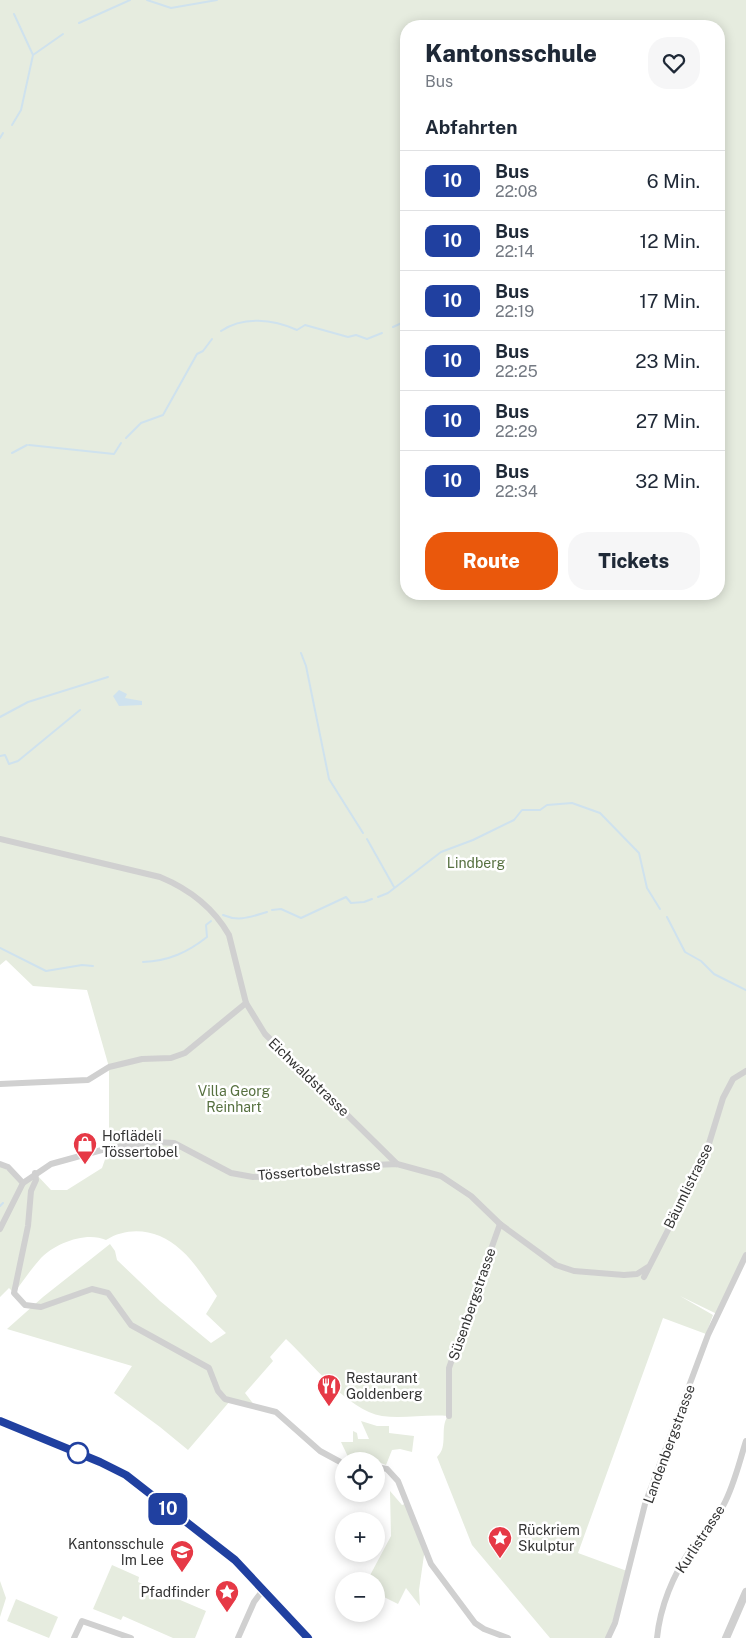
<!DOCTYPE html>
<html lang="de">
<head>
<meta charset="utf-8">
<style>
  :root { --surface:#fff; --page:#f6f6f7; --text:#1f2937; --muted:#747a83; --line:#e0e1e3; --accent:#ea580c }
  body { margin:0; font-family:"Public Sans",sans-serif; background:var(--page); color:var(--text); height:100vh; display:flex; flex-direction:column; font-size:19px; white-space:nowrap }
  * { box-sizing:border-box; margin:0 }
  p { font-size:16px; color:var(--muted) }
  .icon { flex:none; width:28px; height:28px; fill:none; stroke:currentColor; stroke-width:2; stroke-linecap:round; stroke-linejoin:round }
  .map { position:relative; flex:1; overflow:hidden }
  .details { position:absolute; left:400px; top:20px; width:325px; height:580px; display:flex; flex-direction:column; background:var(--surface); border-radius:20px; box-shadow:0 2px 12px #0003 }
  .details>* { flex:none }
  .badge { padding:0 10px; border-radius:8px; font-size:18px; line-height:32px }
  .controls { position:absolute; left:335px; top:1452px; display:grid; gap:10px }
  .controls a { display:grid; place-items:center; width:50px; height:50px; border-radius:50%; background:var(--surface); box-shadow:0 2px 12px #0003; font-size:25px }
  .map>.badge { position:absolute; translate:-50% -50%; box-shadow:0 0 0 2px #fff }
  h2 { padding:0 25px; font-size:19px; line-height:45px }
  .round { display:grid; place-items:center; flex:none; width:52px; height:52px; border-radius:20px; background:var(--page) }
  .summary { display:flex; align-items:center; justify-content:space-between; height:85px; padding:0 25px }
  h1 { font-size:24px; font-weight:800; line-height:38px }
  .action { display:flex; gap:10px; margin-top:auto; padding:10px 25px }
  .action a { flex:1; height:58px; border-radius:20px; background:var(--accent); color:#fff; font-size:20px; font-weight:800; line-height:58px; text-align:center }
  .action a+a { background:var(--page); color:var(--text) }
  ul { padding:0; list-style:none }
  li { display:flex; align-items:center; gap:15px; height:60px; padding:0 25px; border-top:1px solid var(--line) }
  li div { flex:1 }
  li b { display:block; font-size:19px }
  li em { font-style:normal }
  li .badge { min-width:55px; font-weight:700; text-align:center }
  .map>svg:first-child { display:block }
</style>
</head>
<body>
<div class="map">
<svg width="746" height="1638" viewBox="0 0 746 1638">
  <rect width="100%" height="100%" fill="#fff"/>
  <!-- green -->
  <g fill="#e6ecdf" fill-rule="evenodd">
    <path d="M 0,0 L 746,0 L 746,1255 L 717,1314 L 680,1296 L 713,1315 L 706,1334 L 663,1318 L 578,1553 L 627,1571 L 608,1638 L 550,1638 L 472,1545 L 437,1457 C 449,1446 439,1428 448,1416 C 426,1414 403,1419 382,1416 C 347,1410 312,1363 286,1339 L 270,1357 L 273,1361 L 245,1393 L 255,1406 L 230,1401 L 188,1450 L 160,1427 L 114,1393 L 132,1366 L 7,1329 L 43,1297 L 110,1244 L 115,1251 L 117,1260 L 160,1301 L 211,1343 L 226,1333 L 206,1314 L 217,1296 C 206,1281 195,1262 181,1250 C 160,1230 130,1225 106,1240 C 87,1231 55,1243 41,1258 C 31,1269 23,1281 14,1293 L 9,1288 L 0,1297 L 0,1164 L 23,1183 L 35,1173 L 51,1190 L 67,1190 L 102,1168 L 109,1148 L 109,1067 L 87,990 L 33,986 L 6,960 L 0,965 ZM 406,26 L 719,26 L 719,594 L 406,594 Z"/>
    <path d="M 361,1421 L 377,1426 L 389,1426 L 389,1433 L 414,1436 L 412,1452 L 400,1449 L 392,1450 L 386,1465 L 376,1461 L 350,1461 L 341,1442 L 353,1442 L 353,1431 L 357,1433 L 358,1439 L 369,1439 Z"/>
    <path d="M 390,1491 L 402,1505 L 408,1503 L 425,1548 L 419,1590 L 420,1606 L 406,1588 L 398,1604 L 376,1593 L 376,1581 L 367,1581 L 391,1536 Z"/>
    <path d="M 112,1565 L 139,1577 L 138,1582 L 206,1611 L 195,1638 L 173,1638 L 123,1616 L 121,1620 L 93,1609 Z"/>
    <path d="M 0,1581 L 6,1598 L 0,1617 Z"/>
    <path d="M 16,1599 L 58,1617 L 49,1638 L 7,1621 Z"/>
  </g>
  <!-- water -->
  <path fill="#cfe2ee" d="M 119,690 L 127,694 L 125,698 L 142,701 L 142,705 L 119,706 L 113,696 Z"/>
  <g fill="none" stroke-linecap="round" stroke-linejoin="round">
    <!-- stream -->
    <g stroke="#cfe2ee" stroke-width="2">
      <path d="M 147,0 L 171,8 L 217,0"/>
      <path d="M 14,14 L 33,55"/>
      <path d="M 79,23 L 130,0"/>
      <path d="M 12,125 L 21,110 L 33,55 L 63,34"/>
      <path d="M 0,138 L 3,133"/>
      <path d="M 393,327 L 406,321"/>
      <path d="M 221,331 C 243,316 273,319 297,330 L 305,325 L 348,337 L 356,335 L 367,339 L 382,333"/>
      <path d="M 126,438 L 141,423 L 163,415 L 197,354 L 203,351 L 212,339"/>
      <path d="M 29,445 L 114,454 L 121,443"/>
      <path d="M 12,453 L 27,445"/>
      <path d="M 301,653 L 306,666 L 329,779 L 363,833"/>
      <path d="M 0,717 L 28,702 L 108,677"/>
      <path d="M 0,756 L 5,755 L 9,764 L 18,761 L 80,710"/>
      <path d="M 367,839 L 394,887"/>
      <path d="M 378,897 L 388,893 L 441,852 L 473,840 L 514,820 L 522,810 L 540,810 L 547,805 L 572,803 L 600,813 L 639,853 L 647,888 L 660,909"/>
      <path d="M 272,910 L 281,909 L 301,918 L 346,897 L 351,903 L 364,902 L 372,899"/>
      <path d="M 223,915 C 239,922 250,917 267,912"/>
      <path d="M 667,917 L 685,952 L 701,961 L 714,974 L 746,990"/>
      <path d="M 0,948 L 46,971 L 82,965 L 93,966"/>
      <path d="M 143,962 C 169,961 188,952 207,937 L 206,925 L 211,921"/>
      <path d="M 0,1206 L 3,1203"/>
    </g>
    <!-- minor -->
    <g stroke="#d0d0d0" stroke-width="6">
      <path d="M 0,839 L 160,877 C 189,889 213,907 229,935 L 246,1003 L 265,1034 L 397,1164"/>
      <path d="M 0,1084 L 88,1080 L 109,1067 L 142,1059 L 171,1058 L 185,1053 L 246,1003"/>
      <path d="M 0,1164 L 8,1167 L 23,1183"/>
      <path d="M 35,1173 L 36,1180 L 31,1191 L 28,1226 L 14,1293 L 25,1305 L 41,1307 L 92,1289 L 108,1293 L 131,1325 L 209,1368 L 218,1391 L 225,1399 L 276,1412 L 320,1451 L 344,1464"/>
      <path d="M 0,1229 L 23,1183 L 51,1164 L 109,1148 L 155,1142 L 174,1143 L 231,1173 L 253,1177 L 287,1175 L 328,1167 L 397,1164 L 441,1176 L 471,1196 L 500,1224 L 556,1265 L 574,1271 L 624,1275 L 637,1274 L 648,1267"/>
      <path d="M 644,1277 L 695,1177 L 707,1150 L 723,1098 L 733,1079 L 746,1071"/>
      <path d="M 449,1416 L 449,1368 L 500,1224"/>
      <path d="M 376,1467 L 387,1469 L 398,1481 L 431,1564 L 475,1623 L 484,1629 L 508,1638"/>
      <path d="M 74,1638 L 82,1621 L 131,1638"/>
      <path d="M 238,1638 L 254,1602 L 263,1590"/>
      <path d="M 608,1638 L 615,1623 L 645,1504 L 708,1335 L 746,1255"/>
      <path d="M 657,1638 C 660,1607 673,1575 691,1549 C 702,1535 714,1522 723,1506 C 734,1486 739,1463 746,1441"/>
    </g>
    <!-- tertiary -->
    <g stroke="#d0d0d0" stroke-width="8">
      <path d="M 0,1421 L 100,1462 L 126,1475 L 235,1560 L 308,1638"/>
      <path d="M 726,1638 L 746,1592"/>
    </g>
  </g>
  <g fill="none" stroke-linecap="round" stroke-linejoin="round">
    <!-- line casing -->
    <g stroke="#fff" stroke-width="11">
      <path id="line" d="M 0,1421 L 100,1462 L 126,1475 L 235,1560 L 308,1638"/>
    </g>
    <!-- line -->
    <use href="#line" stroke="#2040a0" stroke-width="8"/>
  </g>
  <!-- icons -->
  <defs>
    <g id="shop-pin" transform="scale(1.25)"><path d="M0 17L-7.5 6A9.5 9.5 0 1 1 7.5 6Z" fill="#e63946" stroke="#fff"/><path d="M-5-2.5h2.3a2.7 3.5 0 0 1 5.4 0H5L5.5 6h-11ZM-1.5-2.5h3a1.5 2.3 0 0 0-3 0Z" fill="#fff"/></g>
    <g id="restaurant-pin" transform="scale(1.25)"><path d="M0 17L-7.5 6A9.5 9.5 0 1 1 7.5 6Z" fill="#e63946" stroke="#fff"/><path d="M-5-6h1v4h1v-4h1v4h1v-4h1v5L-1.5 .5V6h-2V.5L-5-1ZM5-6V6H3V1.5H1.5Q1.5-4 5-6Z" fill="#fff"/></g>
    <g id="sight-pin" transform="scale(1.25)"><path d="M0 17L-7.5 6A9.5 9.5 0 1 1 7.5 6Z" fill="#e63946" stroke="#fff"/><path d="M0-6L1.8-2.2L6-1.7L2.9 1.2L3.7 5.4L0 3.3L-3.7 5.4L-2.9 1.2L-6-1.7L-1.8-2.2Z" fill="#fff"/></g>
    <g id="school-pin" transform="scale(1.25)"><path d="M0 17L-7.5 6A9.5 9.5 0 1 1 7.5 6Z" fill="#e63946" stroke="#fff"/><path d="M0-5L7-2L0 1L-7-2ZM-4 1L0 2.5L4 1V4Q0 6-4 4Z" fill="#fff"/></g>
  </defs>
  <g fill-rule="evenodd">
    <use href="#shop-pin" x="85" y="1144"/>
    <use href="#restaurant-pin" x="329" y="1386"/>
    <use href="#sight-pin" x="500" y="1538"/>
    <use href="#school-pin" x="182" y="1552"/>
    <use href="#sight-pin" x="227" y="1592"/>
  </g>
  <!-- markers -->
  <circle fill="#fff" stroke="#2040a0" stroke-width="2.5" cx="78" cy="1453" r="10"/>
  <g text-anchor="middle" stroke-width="5" stroke-linejoin="round" paint-order="stroke">
    <!-- park labels -->
    <g font-size="14" fill="#56703f" stroke="#fff">
      <text x="476" y="868">Lindberg</text>
      <text x="234" y="1096">Villa Georg<tspan x="234" dy="16">Reinhart</tspan></text>
    </g>
    <!-- street labels -->
    <g font-size="14" fill="#333" stroke="#fff">
      <text transform="translate(309 1077) rotate(44)" y="5">Eichwaldstrasse</text>
      <text transform="translate(319 1170) rotate(-5)" y="5">Tössertobelstrasse</text>
      <text transform="translate(688 1186) rotate(-64)" y="5">Bäumlistrasse</text>
      <text transform="translate(472 1304) rotate(-71)" y="5">Süsenbergstrasse</text>
      <text transform="translate(669 1444) rotate(-70)" y="5">Landenbergstrasse</text>
      <text transform="translate(700 1539) rotate(-57)" y="5">Kurlistrasse</text>
    </g>
    <!-- poi labels -->
    <g font-size="14" fill="#333" stroke="#fff" text-anchor="start">
      <text x="102" y="1141">Hoflädeli<tspan x="102" dy="16">Tössertobel</tspan></text>
      <text x="346" y="1383">Restaurant<tspan x="346" dy="16">Goldenberg</tspan></text>
      <text x="518" y="1535">Rückriem<tspan x="518" dy="16">Skulptur</tspan></text>
      <text x="164" y="1549" text-anchor="end">Kantonsschule<tspan x="164" dy="16">Im Lee</tspan></text>
      <text x="210" y="1597" text-anchor="end">Pfadfinder</text>
    </g>
  </g>
</svg>
<div class="controls">
<a><svg class="icon" aria-label="locate" viewBox="0 0 24 24"><circle cx="12" cy="12" r="6"/><path d="M12 2v4M12 18v4M2 12h4M18 12h4"/></svg></a>
<a>+</a>
<a>−</a>
</div>
<b class="badge" style="left:168px;top:1509px;background:#2040a0;color:#fff">10</b>
<section class="details">
<div class="summary"><div><h1>Kantonsschule</h1><p>Bus</p></div><a class="round"><svg class="icon" aria-label="heart" viewBox="0 0 24 24"><path d="M12 20l-8-8c-3-5 5-10 8-4 3-6 11-1 8 4z"/></svg></a></div>
<h2>Abfahrten</h2>
<ul>
<li><span class="badge" style="background:#2040a0;color:#fff">10</span><div><b>Bus</b><p>22:08</p></div><em>6 Min.</em></li>
<li><span class="badge" style="background:#2040a0;color:#fff">10</span><div><b>Bus</b><p>22:14</p></div><em>12 Min.</em></li>
<li><span class="badge" style="background:#2040a0;color:#fff">10</span><div><b>Bus</b><p>22:19</p></div><em>17 Min.</em></li>
<li><span class="badge" style="background:#2040a0;color:#fff">10</span><div><b>Bus</b><p>22:25</p></div><em>23 Min.</em></li>
<li><span class="badge" style="background:#2040a0;color:#fff">10</span><div><b>Bus</b><p>22:29</p></div><em>27 Min.</em></li>
<li><span class="badge" style="background:#2040a0;color:#fff">10</span><div><b>Bus</b><p>22:34</p></div><em>32 Min.</em></li>
</ul>
<div class="action"><a>Route</a><a>Tickets</a></div>
</section>
</div>
</body>
</html>
